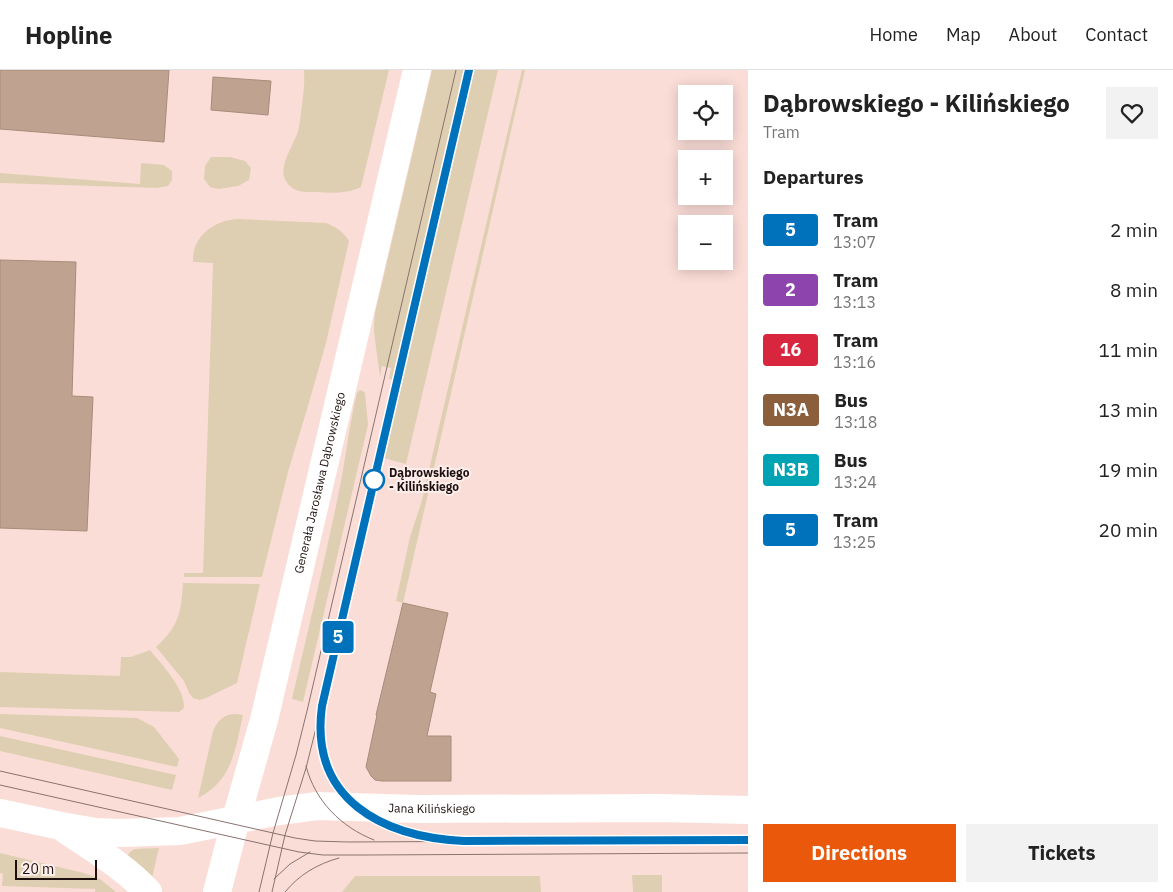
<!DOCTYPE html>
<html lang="en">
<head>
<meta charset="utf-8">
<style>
  :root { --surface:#fff; --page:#f2f2f2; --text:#222; --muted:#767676; --line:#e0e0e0; --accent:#ea580c }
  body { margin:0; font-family:"IBM Plex Sans",sans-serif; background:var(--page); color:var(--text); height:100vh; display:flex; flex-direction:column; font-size:19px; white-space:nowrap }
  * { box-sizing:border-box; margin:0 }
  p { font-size:16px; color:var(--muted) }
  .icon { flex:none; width:28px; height:28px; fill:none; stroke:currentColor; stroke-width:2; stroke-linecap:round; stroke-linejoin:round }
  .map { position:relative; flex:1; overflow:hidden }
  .details { display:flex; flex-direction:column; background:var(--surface); width:425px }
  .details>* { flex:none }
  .badge { padding:0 10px; border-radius:4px; font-size:18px; line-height:32px }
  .fabs { position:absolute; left:678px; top:15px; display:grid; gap:10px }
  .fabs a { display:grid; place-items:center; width:55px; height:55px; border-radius:0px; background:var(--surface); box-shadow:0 2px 12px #0003; font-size:25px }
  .scale { position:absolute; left:15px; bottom:12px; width:82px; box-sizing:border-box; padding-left:5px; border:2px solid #1d100e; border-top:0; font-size:14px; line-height:18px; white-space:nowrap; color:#1d100e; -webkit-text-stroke:4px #fdeeeb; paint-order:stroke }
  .map>.badge { position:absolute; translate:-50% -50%; box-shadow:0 0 0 2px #fff }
  h2 { padding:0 15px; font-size:19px; line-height:45px }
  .round { display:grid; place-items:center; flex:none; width:52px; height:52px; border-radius:0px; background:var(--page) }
  .summary { display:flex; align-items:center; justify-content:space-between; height:85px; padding:0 15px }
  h1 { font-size:24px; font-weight:700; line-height:38px }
  .cta { display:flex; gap:10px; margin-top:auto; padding:10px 15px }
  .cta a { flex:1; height:58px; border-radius:0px; background:var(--accent); color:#fff; font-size:20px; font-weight:700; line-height:58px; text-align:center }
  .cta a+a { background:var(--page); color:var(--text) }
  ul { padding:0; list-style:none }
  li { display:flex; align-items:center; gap:15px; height:60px; padding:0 15px }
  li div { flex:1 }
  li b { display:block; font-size:19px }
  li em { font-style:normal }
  li .badge { min-width:55px; font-weight:700; text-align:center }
  header { display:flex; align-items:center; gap:30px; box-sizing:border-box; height:70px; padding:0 25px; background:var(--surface); border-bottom:1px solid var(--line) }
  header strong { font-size:24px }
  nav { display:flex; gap:28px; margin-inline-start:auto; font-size:18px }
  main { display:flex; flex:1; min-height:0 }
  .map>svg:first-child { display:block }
</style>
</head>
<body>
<header>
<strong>Hopline</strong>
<nav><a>Home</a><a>Map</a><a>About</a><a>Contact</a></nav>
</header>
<main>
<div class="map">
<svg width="748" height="822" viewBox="0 0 748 822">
  <rect width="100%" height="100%" fill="#fbddd7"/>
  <!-- green -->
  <g fill="#dfcfb2">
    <path d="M 304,0 L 389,0 L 361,117 C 347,124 332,123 316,122 C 304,122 293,123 286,111 C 277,97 294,75 298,61 C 300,55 300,48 301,42 C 303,28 305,14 304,0 Z"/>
    <path d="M 432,0 L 498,0 L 406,394 L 384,388 L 402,313 L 389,309 L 391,298 L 382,296 L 380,307 L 374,262 L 374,253 L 375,243 Z"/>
    <path d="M 522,0 L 525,0 L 403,533 L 396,531 L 410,467 L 422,430 Z"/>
    <path d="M 211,87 L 230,87 L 245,91 L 251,98 L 249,110 L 238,116 L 218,119 L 210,117 L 204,109 L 205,96 Z"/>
    <path d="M 141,93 L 164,95 L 172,101 L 172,110 L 168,116 L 157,118 L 0,113 L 0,103 L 140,114 Z"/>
    <path d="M 238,149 L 326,153 C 336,157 344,162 349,171 L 326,273 L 308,336 L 288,402 L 262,507 L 184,507 L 184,503 L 203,503 L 213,193 L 193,192 C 192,166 214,150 238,149 Z"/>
    <path d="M 360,320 L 363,321 L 365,323 L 368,355 L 303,632 L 292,629 C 308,560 325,490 339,421 C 346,388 349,355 357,323 Z"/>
    <path d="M 183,513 L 260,514 L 237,613 L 206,628 L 200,630 L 193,628 L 189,623 L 184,611 L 156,577 C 179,556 181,543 183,513 Z"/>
    <path d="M 150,580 C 162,595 185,618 184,638 L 179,642 L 0,637 L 0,602 L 120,606 L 121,587 L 131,587 Z"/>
    <path d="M 0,644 L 137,648 L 154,657 L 179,689 L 177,697 L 0,658 Z"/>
    <path d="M 236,644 L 243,645 C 235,680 233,710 198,728 L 213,661 C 218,650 224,644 236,644 Z"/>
    <path d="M 0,666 L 176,705 L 172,720 L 0,681 Z"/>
    <path d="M 159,778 L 152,808 L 127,786 L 131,781 L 135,779 Z"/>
    <path d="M 0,783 L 84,803 L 100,809 L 116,822 L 95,822 L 95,819 L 2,816 L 3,804 L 0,803 Z"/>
    <path d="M 632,805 L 662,805 L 662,822 L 633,822 Z"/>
    <path d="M 355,806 L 540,806 L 541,822 L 342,822 Z"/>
  </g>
  <!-- building -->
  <g fill="#bfa390" stroke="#a88c79">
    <path d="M 0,0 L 169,0 L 164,72 L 0,59 Z"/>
    <path d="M 213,7 L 271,11 L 268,45 L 211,40 Z"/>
    <path d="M 0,190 L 76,192 L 72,326 L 93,327 L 87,461 L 0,458 Z"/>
    <path d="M 403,533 L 448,543 L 430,622 L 436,624 L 427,666 L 451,666 L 451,711 L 382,711 L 375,710 L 371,706 L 366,697 L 377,645 L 376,645 Z"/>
  </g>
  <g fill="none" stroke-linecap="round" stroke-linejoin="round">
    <!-- secondary -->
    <g stroke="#fff" stroke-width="28">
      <path id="s1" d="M 0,743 L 61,756 L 96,762 L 121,763 L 180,761 L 279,741 L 317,736 L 418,739 L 659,738 L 748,740"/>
      <path d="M 66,760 C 94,779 125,797 148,822"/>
      <path id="s2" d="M 217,822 L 236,749 L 264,650 L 417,0"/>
    </g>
    <!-- tram -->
    <g stroke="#89736f" stroke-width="1">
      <path d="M 319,658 C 324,726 365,752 427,767"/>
      <path d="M 306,696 C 315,731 341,757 374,770"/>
      <path d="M 0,701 L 295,768 L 315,771 L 348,772 L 748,770"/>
      <path d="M 0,715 L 299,782 L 323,785 L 365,785 L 748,783"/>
      <path d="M 274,809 L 290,794 L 310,782"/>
      <path d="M 259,822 L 273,763 L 296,685 L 307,641 L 456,0"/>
      <path d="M 272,822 L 285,765 L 306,698 L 317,654 L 469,0"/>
      <path d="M 285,822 C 299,805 317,794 339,788"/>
    </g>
  </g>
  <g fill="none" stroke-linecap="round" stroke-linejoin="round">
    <!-- line casing -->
    <g stroke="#fff" stroke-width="11">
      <path id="line" d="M 469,0 L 322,636 C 309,730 383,767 464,771 L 748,770"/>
    </g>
    <!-- line -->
    <use href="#line" stroke="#0072bc" stroke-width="8"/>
  </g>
  <!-- markers -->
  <circle fill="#fff" stroke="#0072bc" stroke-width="2.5" cx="374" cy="410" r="10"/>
  <g text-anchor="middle" stroke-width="4" stroke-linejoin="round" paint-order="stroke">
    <!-- stop labels -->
    <g font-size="12" font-weight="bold" fill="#1d100e" stroke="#fdeeeb" text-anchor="start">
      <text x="389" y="407">Dąbrowskiego<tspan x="389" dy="14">- Kilińskiego</tspan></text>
    </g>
    <!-- street labels -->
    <g font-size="12" fill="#1d100e" stroke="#fdeeeb">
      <text dy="4" stroke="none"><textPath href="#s2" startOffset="422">Generała Jarosława Dąbrowskiego</textPath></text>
      <text dy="4" stroke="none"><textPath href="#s1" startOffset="436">Jana Kilińskiego</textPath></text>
    </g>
  </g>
</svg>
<div class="fabs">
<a><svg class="icon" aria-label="locate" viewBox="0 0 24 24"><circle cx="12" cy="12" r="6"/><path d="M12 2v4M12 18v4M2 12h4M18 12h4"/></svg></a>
<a>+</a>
<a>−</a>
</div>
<div class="scale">20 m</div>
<b class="badge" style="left:338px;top:567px;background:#0072bc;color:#fff">5</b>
</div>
<section class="details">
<div class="summary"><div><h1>Dąbrowskiego - Kilińskiego</h1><p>Tram</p></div><a class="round"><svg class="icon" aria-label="heart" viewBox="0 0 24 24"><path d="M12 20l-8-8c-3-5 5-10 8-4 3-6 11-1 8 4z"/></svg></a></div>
<h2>Departures</h2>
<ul>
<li><span class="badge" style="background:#0072bc;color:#fff">5</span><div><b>Tram</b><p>13:07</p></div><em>2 min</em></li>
<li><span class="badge" style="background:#8e44ad;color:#fff">2</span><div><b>Tram</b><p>13:13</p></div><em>8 min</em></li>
<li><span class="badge" style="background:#d7263d;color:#fff">16</span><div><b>Tram</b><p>13:16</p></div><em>11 min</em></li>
<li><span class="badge" style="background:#8b5e3c;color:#fff">N3A</span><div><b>Bus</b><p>13:18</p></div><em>13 min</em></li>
<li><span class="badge" style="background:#00a3b4;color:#fff">N3B</span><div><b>Bus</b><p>13:24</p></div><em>19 min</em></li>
<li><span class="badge" style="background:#0072bc;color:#fff">5</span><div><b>Tram</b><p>13:25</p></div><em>20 min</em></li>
</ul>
<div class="cta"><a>Directions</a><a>Tickets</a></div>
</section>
</main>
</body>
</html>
